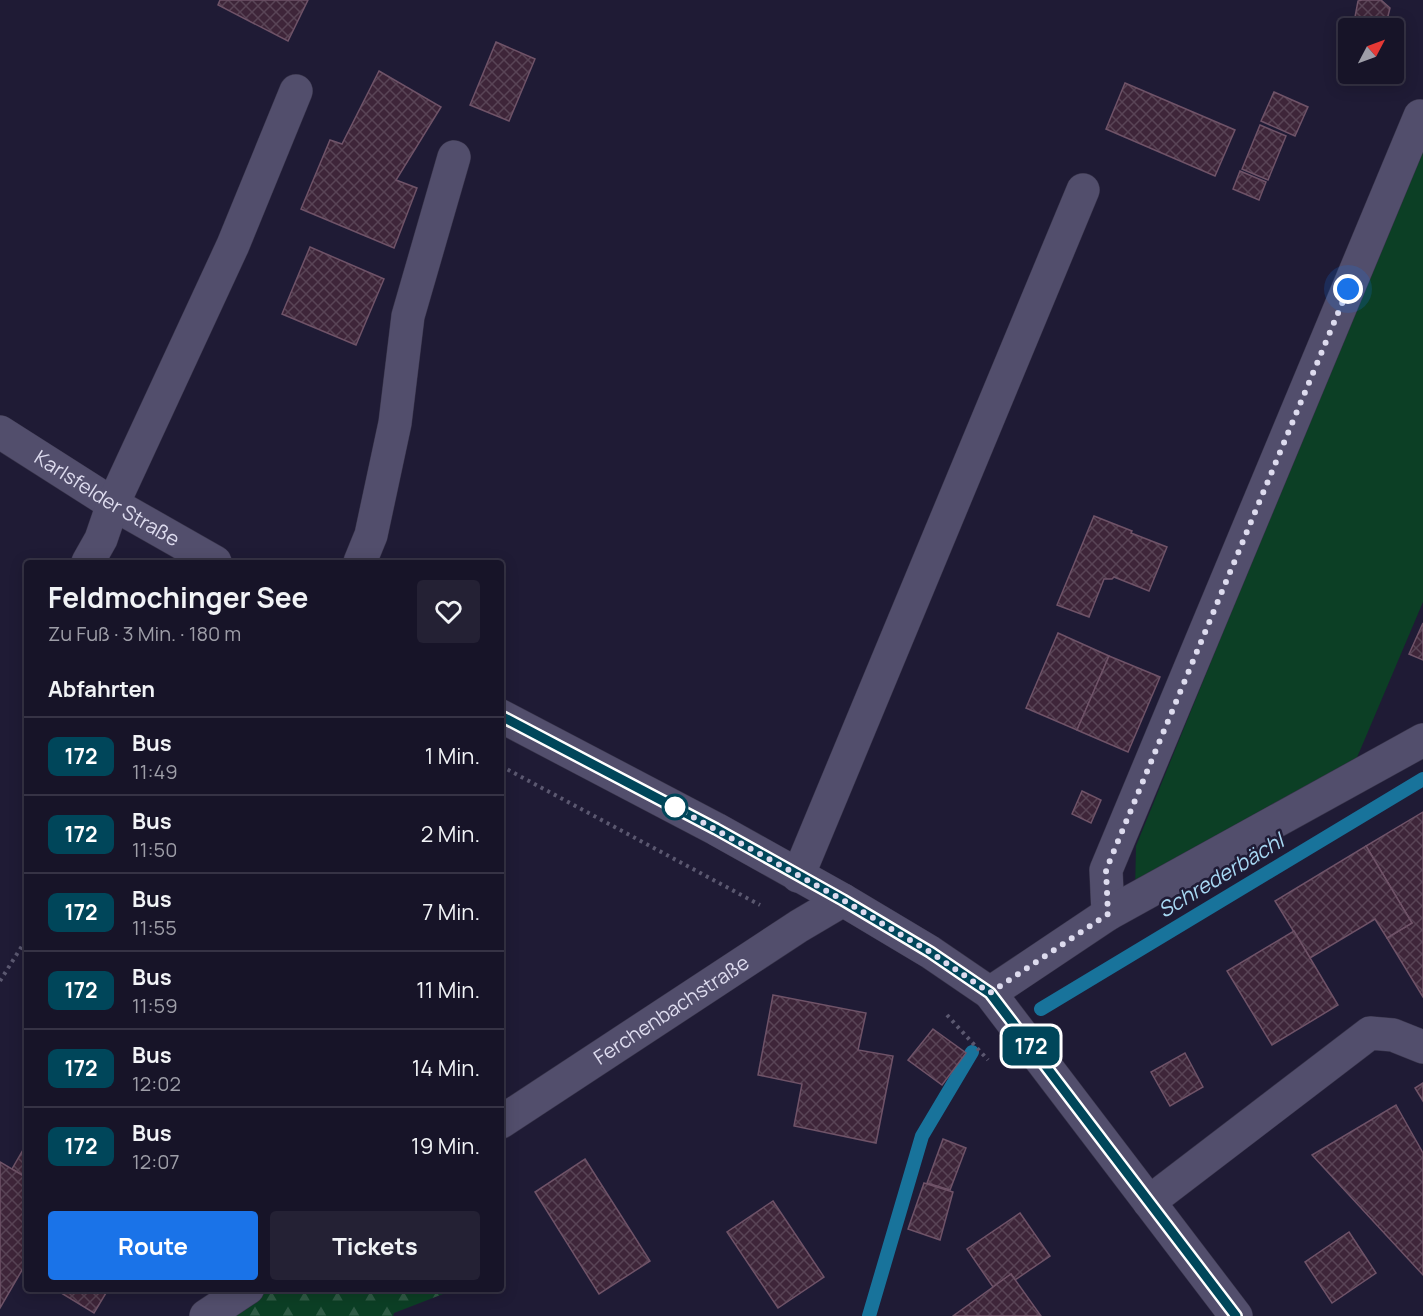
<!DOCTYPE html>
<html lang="de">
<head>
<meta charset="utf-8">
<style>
  :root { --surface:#171428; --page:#242134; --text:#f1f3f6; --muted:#9e9ea8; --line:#363345; --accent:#1a73e8 }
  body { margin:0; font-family:Manrope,sans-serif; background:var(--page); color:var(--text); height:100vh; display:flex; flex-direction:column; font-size:22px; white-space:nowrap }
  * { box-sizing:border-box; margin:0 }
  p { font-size:20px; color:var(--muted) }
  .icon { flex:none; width:33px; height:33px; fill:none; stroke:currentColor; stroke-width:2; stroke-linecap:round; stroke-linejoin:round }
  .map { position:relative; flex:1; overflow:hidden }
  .side { position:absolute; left:24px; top:560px; width:480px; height:732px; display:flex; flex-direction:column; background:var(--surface); border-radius:6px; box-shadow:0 3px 15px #0003,0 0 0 2px var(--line) }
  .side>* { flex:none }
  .badge { padding:0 12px; border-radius:9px; font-size:21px; line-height:39px }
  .needle { width:39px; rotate:49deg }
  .controls { position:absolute; left:1338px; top:18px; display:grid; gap:12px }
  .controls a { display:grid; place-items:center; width:66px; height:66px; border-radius:6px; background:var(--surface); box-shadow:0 3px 15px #0003,0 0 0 2px var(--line); font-size:30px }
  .you { position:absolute; width:30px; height:30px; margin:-15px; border:4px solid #fff; border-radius:50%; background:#1a73e8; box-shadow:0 0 0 9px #1a73e833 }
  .map>.badge { position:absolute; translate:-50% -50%; box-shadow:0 0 0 3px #fff }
  h2 { padding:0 24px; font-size:22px; line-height:54px }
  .round { display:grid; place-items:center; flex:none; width:63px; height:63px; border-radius:6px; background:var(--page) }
  .summary { display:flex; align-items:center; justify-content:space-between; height:102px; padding:0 24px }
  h1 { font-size:28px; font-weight:700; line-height:45px }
  .cta { display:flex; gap:12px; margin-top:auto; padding:12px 24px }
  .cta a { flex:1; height:69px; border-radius:6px; background:var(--accent); color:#fff; font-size:24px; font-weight:700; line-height:69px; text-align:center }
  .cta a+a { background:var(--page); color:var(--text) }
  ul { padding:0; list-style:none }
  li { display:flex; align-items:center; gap:18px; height:78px; padding:0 24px; border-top:2px solid var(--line) }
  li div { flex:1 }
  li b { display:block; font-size:22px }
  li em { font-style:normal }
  li .badge { min-width:66px; font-weight:700; text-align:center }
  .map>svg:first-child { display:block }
</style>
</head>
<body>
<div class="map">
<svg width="1423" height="1316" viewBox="0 0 1423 1316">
  <defs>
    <pattern id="forest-firs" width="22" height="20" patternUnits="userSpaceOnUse" patternTransform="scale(1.5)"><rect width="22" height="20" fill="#0c3f25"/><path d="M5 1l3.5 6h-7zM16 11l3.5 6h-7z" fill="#2f5a45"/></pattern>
    <pattern id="building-cross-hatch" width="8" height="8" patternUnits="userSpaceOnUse" patternTransform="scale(1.5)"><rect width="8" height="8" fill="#3e2539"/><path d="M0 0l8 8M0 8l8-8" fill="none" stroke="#594456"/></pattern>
  </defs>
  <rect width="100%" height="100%" fill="#1f1b35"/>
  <!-- green -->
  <path fill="#0c3f25" d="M 1423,140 L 1423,602 L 1353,767 L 1135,892 L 1136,846 Z"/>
  <!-- forest -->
  <path fill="url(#forest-firs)" d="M 240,1289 L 456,1289 L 394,1313 L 393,1316 L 198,1316 Z"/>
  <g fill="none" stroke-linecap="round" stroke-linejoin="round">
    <!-- stream -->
    <g stroke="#18739b" stroke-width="14">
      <path d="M 1041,1009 L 1423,779"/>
      <path d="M 869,1316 L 922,1136 L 972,1052"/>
    </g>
  </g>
  <!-- building -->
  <g fill="url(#building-cross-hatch)" stroke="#6f5368" stroke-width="1.5">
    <path d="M 220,0 L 308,0 L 288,41 L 218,5 Z"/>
    <path d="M 1362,0 L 1381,0 L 1390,8 L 1386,24 L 1374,28 L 1367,28 L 1355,17 L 1358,1 Z"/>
    <path d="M 496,42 L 535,59 L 509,121 L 470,105 Z"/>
    <path d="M 379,71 L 441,107 L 396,180 L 417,188 L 394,248 L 301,209 L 330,140 L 342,144 Z"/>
    <path d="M 1125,83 L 1235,130 L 1215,176 L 1106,129 Z"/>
    <path d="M 1274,92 L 1308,107 L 1295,136 L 1261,121 Z"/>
    <path d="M 1260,125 L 1286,136 L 1268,180 L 1242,169 Z"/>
    <path d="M 1240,171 L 1266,182 L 1259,200 L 1233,189 Z"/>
    <path d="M 310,247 L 384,279 L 356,345 L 282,314 Z"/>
    <path d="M 1094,516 L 1132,531 L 1131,533 L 1167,547 L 1149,591 L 1114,577 L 1112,579 L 1104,579 L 1089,617 L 1057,605 Z"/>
    <path d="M 1423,623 L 1423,660 L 1409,654 Z"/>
    <path d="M 1058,633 L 1109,656 L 1077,730 L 1026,708 Z"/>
    <path d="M 1109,656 L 1160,677 L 1128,752 L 1077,730 Z"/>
    <path d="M 1082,791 L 1101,800 L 1091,823 L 1072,814 Z"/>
    <path d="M 1423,812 L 1423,997 L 1387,938 L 1412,923 L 1366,846 Z"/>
    <path d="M 1366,846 L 1412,923 L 1387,938 L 1375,919 L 1310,958 L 1275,901 Z"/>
    <path d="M 1294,931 L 1338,1005 L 1272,1045 L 1227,971 Z"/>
    <path d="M 773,995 L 866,1013 L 858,1050 L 893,1056 L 876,1143 L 794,1126 L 802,1084 L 758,1075 Z"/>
    <path d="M 933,1029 L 966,1053 L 942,1085 L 908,1060 Z"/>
    <path d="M 1185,1053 L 1203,1087 L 1170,1106 L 1151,1072 Z"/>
    <path d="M 1423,1083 L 1423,1101 L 1415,1088 Z"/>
    <path d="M 1396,1105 L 1423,1153 L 1423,1275 L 1312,1155 Z"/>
    <path d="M 943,1139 L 966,1148 L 950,1190 L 927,1183 Z"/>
    <path d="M 27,1143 L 27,1178 L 12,1169 Z"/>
    <path d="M 585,1159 L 650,1261 L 599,1294 L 535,1192 Z"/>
    <path d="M 0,1162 L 27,1178 L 27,1273 L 22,1270 L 0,1308 Z"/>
    <path d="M 924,1183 L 953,1192 L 940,1240 L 908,1229 Z"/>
    <path d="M 773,1201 L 824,1277 L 778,1308 L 727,1232 Z"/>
    <path d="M 1020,1213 L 1050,1256 L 1015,1280 L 1011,1274 L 993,1287 L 967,1249 Z"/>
    <path d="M 1349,1232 L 1376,1273 L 1332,1303 L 1305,1262 Z"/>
    <path d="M 1011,1274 L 1041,1316 L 953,1316 L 993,1287 Z"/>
    <path d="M 53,1288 L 109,1288 L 94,1313 Z"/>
  </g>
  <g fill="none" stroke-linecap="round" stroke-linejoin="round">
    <!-- minor casing -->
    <g stroke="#38344a" stroke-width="34">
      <g id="minor">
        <path id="s1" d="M 0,432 L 113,504 L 215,562"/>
        <path d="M 88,562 L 101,539 L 113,504 L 233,245 L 296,91"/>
        <path d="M 360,562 L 371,535 L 395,423 L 408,316 L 454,157"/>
        <path d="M 501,716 L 716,829 L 843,900 L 930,952 L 990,993 L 1236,1316"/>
        <path d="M 798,876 L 1083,190"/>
        <path d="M 1108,914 L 1106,870 L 1420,116"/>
        <path d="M 990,993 L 1108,914 L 1423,740"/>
        <path id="s2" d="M 501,1122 L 799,926 L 843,900"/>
        <path d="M 1149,1202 L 1370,1033 L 1393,1035 L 1423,1047"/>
        <path d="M 206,1316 L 248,1288"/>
      </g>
    </g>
    <!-- path -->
    <g stroke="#5b5870" stroke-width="4" stroke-dasharray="3 4.5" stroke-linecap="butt">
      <path d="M 501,766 L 760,905"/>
      <path d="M 0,981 L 27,938"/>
      <path d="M 947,1015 L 988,1060"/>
    </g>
    <!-- minor -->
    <use href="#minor" stroke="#524e6c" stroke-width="33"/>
  </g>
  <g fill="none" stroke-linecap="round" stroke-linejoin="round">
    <!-- line casing -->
    <g stroke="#fff" stroke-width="14">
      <path id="line" d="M 501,716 L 716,829 L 843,900 L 930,952 L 990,993 L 1236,1316"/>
    </g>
    <!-- line -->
    <use href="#line" stroke="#00465a" stroke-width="9"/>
    <!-- walk -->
    <path stroke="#dddbee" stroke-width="6" stroke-dasharray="0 10.8" d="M 675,807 L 843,900 L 930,952 L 990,993 L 1108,914 L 1106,870 L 1348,289"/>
  </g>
  <!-- markers -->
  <circle fill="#fff" stroke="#00465a" stroke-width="3" cx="675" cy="807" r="12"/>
  <g text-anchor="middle" stroke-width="5" stroke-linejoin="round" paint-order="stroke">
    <!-- street labels -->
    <g font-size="20" fill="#dddbee" stroke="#1f1b35">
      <text dy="7" stroke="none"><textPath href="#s1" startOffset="126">Karlsfelder Straße</textPath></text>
      <text dy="7" stroke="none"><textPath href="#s2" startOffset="204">Ferchenbachstraße</textPath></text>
    </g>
    <!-- water labels -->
    <g font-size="21" font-style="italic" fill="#a8d8f3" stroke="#1f1b35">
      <text transform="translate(1221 876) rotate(-31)" y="7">Schrederbächl</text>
    </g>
  </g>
</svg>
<div class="controls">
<a><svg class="needle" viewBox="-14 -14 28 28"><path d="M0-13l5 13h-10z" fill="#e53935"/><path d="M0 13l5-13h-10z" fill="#9e9ea8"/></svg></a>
</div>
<div class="you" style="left:1348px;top:289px"></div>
<b class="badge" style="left:1031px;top:1046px;background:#00465a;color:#fff">172</b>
<section class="side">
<div class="summary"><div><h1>Feldmochinger See</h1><p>Zu Fuß · 3 Min. · 180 m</p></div><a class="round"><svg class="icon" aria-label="heart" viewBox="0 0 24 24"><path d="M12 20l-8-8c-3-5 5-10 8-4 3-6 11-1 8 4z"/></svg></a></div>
<h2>Abfahrten</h2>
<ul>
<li><span class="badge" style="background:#00465a;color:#fff">172</span><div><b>Bus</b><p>11:49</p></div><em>1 Min.</em></li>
<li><span class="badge" style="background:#00465a;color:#fff">172</span><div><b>Bus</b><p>11:50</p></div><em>2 Min.</em></li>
<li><span class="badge" style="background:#00465a;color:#fff">172</span><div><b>Bus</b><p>11:55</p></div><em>7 Min.</em></li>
<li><span class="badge" style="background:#00465a;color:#fff">172</span><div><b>Bus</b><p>11:59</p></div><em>11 Min.</em></li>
<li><span class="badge" style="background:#00465a;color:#fff">172</span><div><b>Bus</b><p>12:02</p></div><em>14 Min.</em></li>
<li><span class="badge" style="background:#00465a;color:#fff">172</span><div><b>Bus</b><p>12:07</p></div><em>19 Min.</em></li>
</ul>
<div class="cta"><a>Route</a><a>Tickets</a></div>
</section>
</div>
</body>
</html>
